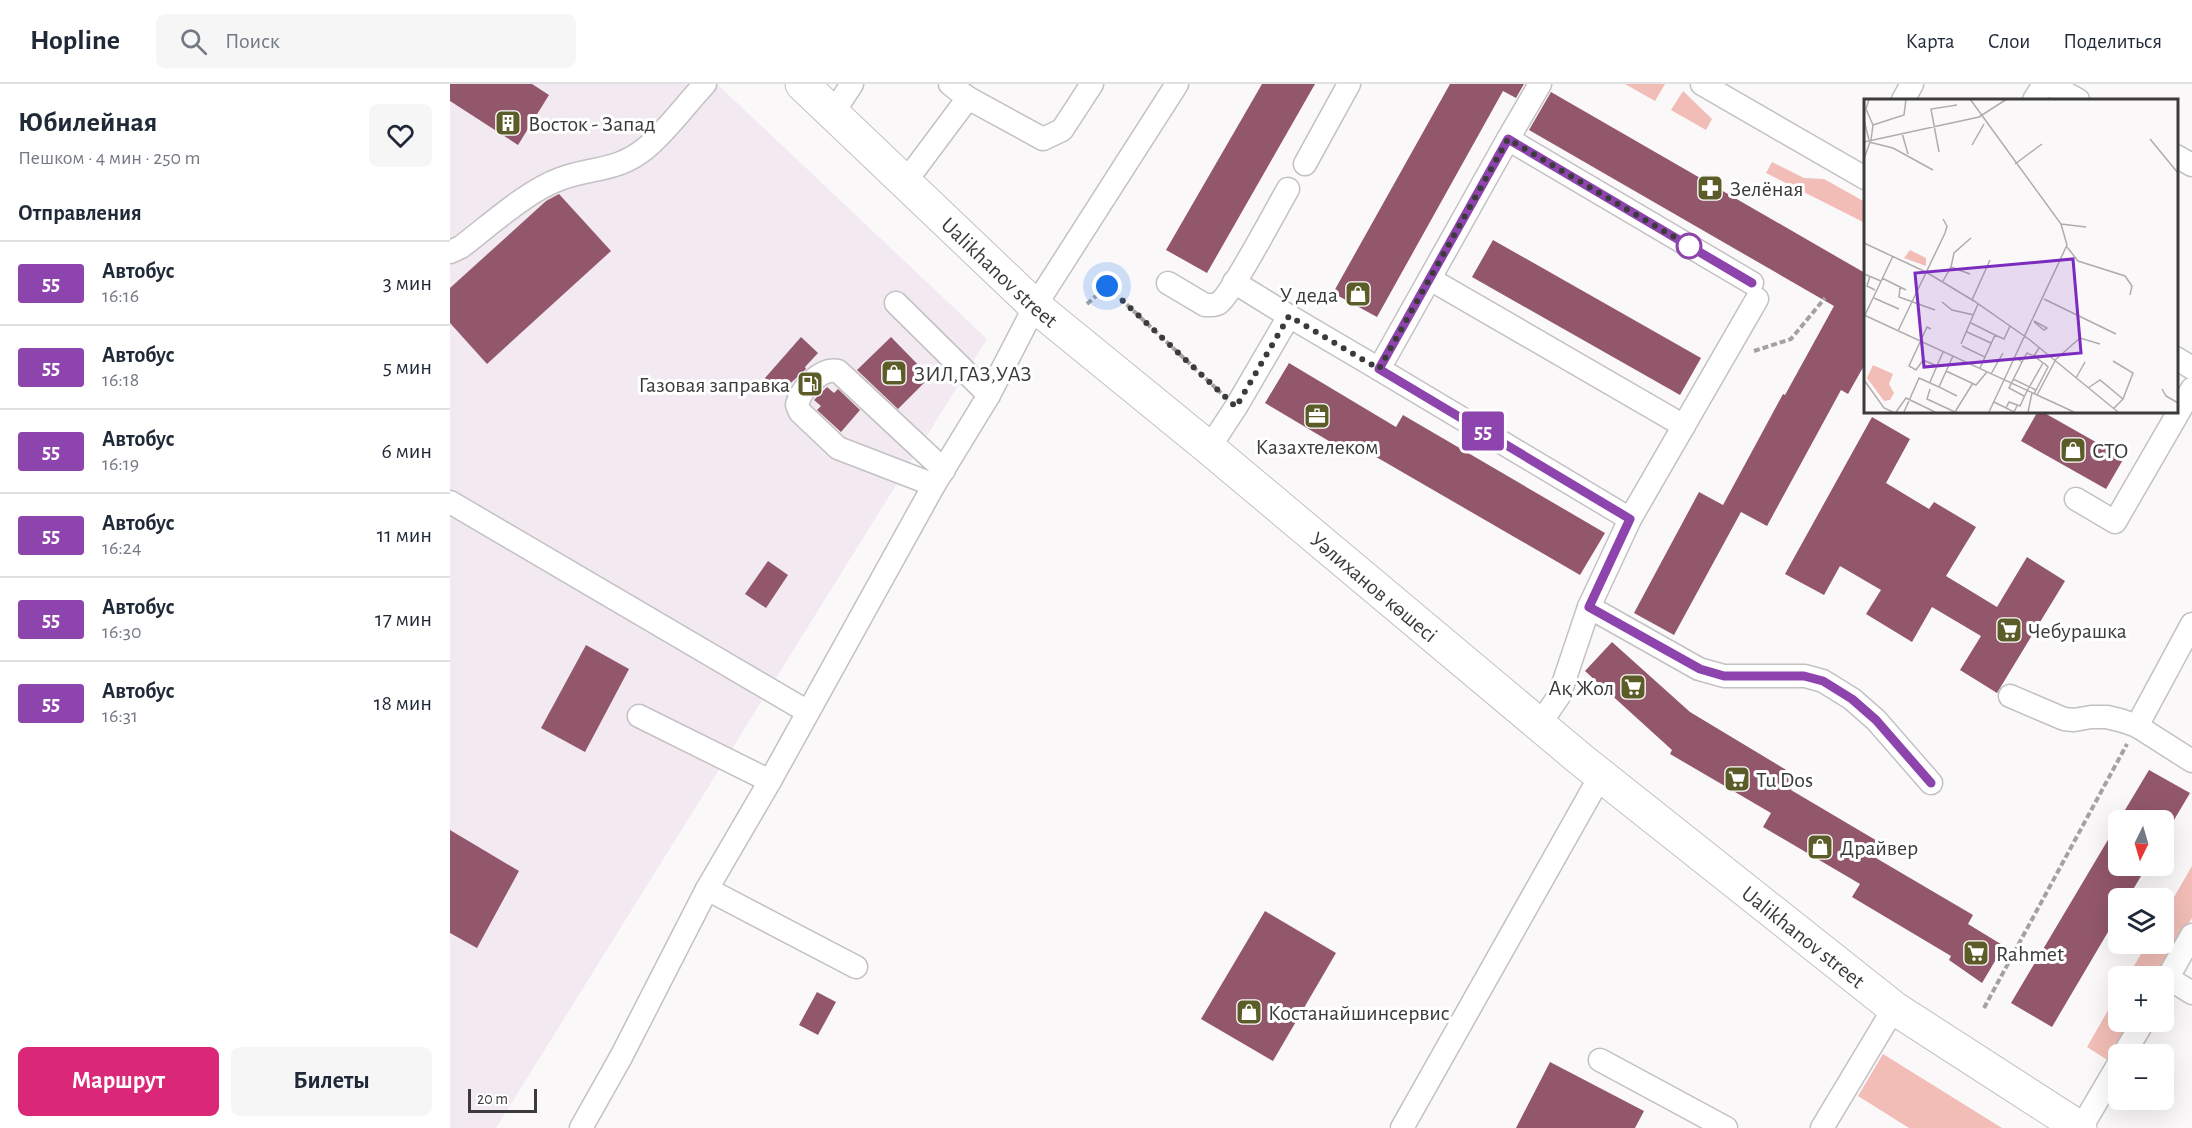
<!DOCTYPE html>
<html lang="ru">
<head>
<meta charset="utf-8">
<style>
  :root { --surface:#fff; --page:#f6f6f7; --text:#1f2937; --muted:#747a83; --line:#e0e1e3; --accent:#db2777 }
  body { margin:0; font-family:"Alegreya Sans",sans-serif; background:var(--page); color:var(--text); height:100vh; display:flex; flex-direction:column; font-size:22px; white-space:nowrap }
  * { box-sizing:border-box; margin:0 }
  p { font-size:20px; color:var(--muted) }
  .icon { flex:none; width:33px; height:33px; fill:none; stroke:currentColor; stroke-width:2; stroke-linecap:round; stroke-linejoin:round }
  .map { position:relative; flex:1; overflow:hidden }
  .side { display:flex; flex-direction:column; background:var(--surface); width:450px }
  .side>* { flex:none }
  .badge { padding:0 12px; border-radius:4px; font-size:21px; line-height:39px }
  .needle { width:39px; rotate:185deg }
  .buttons { position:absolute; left:1658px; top:726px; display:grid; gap:12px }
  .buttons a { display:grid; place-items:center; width:66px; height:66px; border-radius:9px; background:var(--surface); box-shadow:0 6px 24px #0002; font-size:30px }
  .scale { position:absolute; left:18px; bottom:15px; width:69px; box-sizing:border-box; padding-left:6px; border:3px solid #3c3b3c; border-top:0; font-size:16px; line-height:21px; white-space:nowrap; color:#3c3b3c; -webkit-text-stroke:4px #fff; paint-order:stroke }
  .you { position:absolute; width:30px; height:30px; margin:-15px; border:4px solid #fff; border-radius:50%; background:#1a73e8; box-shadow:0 0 0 9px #1a73e833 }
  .map>.badge { position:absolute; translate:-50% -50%; box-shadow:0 0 0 3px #fff }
  h2 { padding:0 18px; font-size:22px; line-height:54px }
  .round { display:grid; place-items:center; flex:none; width:63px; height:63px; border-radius:9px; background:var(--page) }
  .head { display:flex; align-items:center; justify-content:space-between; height:102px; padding:0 18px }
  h1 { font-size:28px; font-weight:700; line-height:45px }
  .action { display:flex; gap:12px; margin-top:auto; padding:12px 18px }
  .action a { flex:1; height:69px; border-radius:9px; background:var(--accent); color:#fff; font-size:24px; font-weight:700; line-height:69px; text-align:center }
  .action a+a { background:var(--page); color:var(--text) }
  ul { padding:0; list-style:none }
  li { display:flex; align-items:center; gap:18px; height:84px; padding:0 18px; border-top:2px solid var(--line) }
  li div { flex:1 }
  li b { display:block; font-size:22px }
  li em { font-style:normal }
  li .badge { min-width:66px; font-weight:700; text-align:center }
  header { display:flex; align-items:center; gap:36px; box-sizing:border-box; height:84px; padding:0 30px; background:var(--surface); border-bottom:2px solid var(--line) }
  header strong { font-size:28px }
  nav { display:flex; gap:33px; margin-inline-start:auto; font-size:21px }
  .search { width:420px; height:54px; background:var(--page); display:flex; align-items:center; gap:15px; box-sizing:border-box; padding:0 21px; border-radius:9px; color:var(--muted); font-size:22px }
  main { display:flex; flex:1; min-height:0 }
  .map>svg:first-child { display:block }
</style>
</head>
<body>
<header>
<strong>Hopline</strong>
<div class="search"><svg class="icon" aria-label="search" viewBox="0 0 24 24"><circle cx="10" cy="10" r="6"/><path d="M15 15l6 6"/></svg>Поиск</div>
<nav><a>Карта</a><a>Слои</a><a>Поделиться</a></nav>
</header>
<main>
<section class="side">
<div class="head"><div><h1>Юбилейная</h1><p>Пешком · 4 мин · 250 m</p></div><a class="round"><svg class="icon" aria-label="heart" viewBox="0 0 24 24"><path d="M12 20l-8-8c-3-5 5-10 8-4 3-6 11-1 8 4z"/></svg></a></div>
<h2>Отправления</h2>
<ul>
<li><span class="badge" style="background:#8e44ad;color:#fff">55</span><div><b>Автобус</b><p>16:16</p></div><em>3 мин</em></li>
<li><span class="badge" style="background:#8e44ad;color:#fff">55</span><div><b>Автобус</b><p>16:18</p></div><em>5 мин</em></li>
<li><span class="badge" style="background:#8e44ad;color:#fff">55</span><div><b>Автобус</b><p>16:19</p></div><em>6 мин</em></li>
<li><span class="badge" style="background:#8e44ad;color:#fff">55</span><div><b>Автобус</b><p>16:24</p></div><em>11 мин</em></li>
<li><span class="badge" style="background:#8e44ad;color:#fff">55</span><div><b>Автобус</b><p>16:30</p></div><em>17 мин</em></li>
<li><span class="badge" style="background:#8e44ad;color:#fff">55</span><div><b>Автобус</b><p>16:31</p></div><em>18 мин</em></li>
</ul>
<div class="action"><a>Маршрут</a><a>Билеты</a></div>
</section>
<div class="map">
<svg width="1742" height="1044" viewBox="0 0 1742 1044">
  <rect width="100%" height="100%" fill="#fbf8fa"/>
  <!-- built -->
  <path fill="#f2e9f1" d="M 0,0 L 267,0 L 537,255 L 46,1044 L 0,1044 Z"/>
  <!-- green -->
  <g fill="#f1bdb6">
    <path d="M 1175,0 L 1215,0 L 1205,17 Z"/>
    <path d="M 1233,7 L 1262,35 L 1256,46 L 1221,26 Z"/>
    <path d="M 1322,78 L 1354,94 L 1374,95 L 1415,118 L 1415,139 L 1316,89 Z"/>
    <path d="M 1742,782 L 1742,834 L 1708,892 L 1678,892 L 1697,860 L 1713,860 L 1713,832 Z"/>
    <path d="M 1668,909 L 1668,938 L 1682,938 L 1659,977 L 1637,963 Z"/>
    <path d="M 1433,970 L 1552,1044 L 1459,1044 L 1408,1012 Z"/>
  </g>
  <!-- building -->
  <g fill="#92576b">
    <path d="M 0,0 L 82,0 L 99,11 L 68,61 L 0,17 Z"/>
    <path d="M 812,0 L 865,0 L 757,189 L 716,166 Z"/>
    <path d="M 1000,0 L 1074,0 L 1066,14 L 1053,7 L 927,233 L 883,209 Z"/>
    <path d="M 1101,8 L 1415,189 L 1415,280 L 1398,310 L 1391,306 L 1317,442 L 1291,428 L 1224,551 L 1184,529 L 1249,408 L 1273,421 L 1333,310 L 1335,311 L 1384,222 L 1079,46 Z"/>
    <path d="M 109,110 L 161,167 L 37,280 L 0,239 L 0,204 L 96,117 Z"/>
    <path d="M 1043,156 L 1251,274 L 1230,311 L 1022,193 Z"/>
    <path d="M 351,253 L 368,269 L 355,283 L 356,285 L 331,308 L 315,294 Z"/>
    <path d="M 441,253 L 480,293 L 448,325 L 407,286 Z"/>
    <path d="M 839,279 L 946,343 L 953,331 L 1155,449 L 1130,491 L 909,363 L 904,372 L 815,319 Z"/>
    <path d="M 377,303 L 384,309 L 388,305 L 410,326 L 391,348 L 367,326 L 371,322 L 364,316 Z"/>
    <path d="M 1588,327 L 1591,327 L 1674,374 L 1656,405 L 1571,357 Z"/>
    <path d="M 1422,333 L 1460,355 L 1436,399 L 1479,425 L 1484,418 L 1526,443 L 1496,492 L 1547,523 L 1577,473 L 1615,497 L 1547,609 L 1510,586 L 1531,552 L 1482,523 L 1462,558 L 1416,530 L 1431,506 L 1390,482 L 1374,511 L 1335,490 Z"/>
    <path d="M 318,477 L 338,491 L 316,524 L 295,510 Z"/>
    <path d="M 1162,558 L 1240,628 L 1348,693 L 1341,706 L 1434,761 L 1426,774 L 1523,831 L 1518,840 L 1554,862 L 1532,899 L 1499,876 L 1501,872 L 1402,813 L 1410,800 L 1313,743 L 1321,729 L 1220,670 L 1222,666 L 1135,587 Z"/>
    <path d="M 136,561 L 179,585 L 135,668 L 91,644 Z"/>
    <path d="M 1699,686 L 1740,709 L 1724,736 L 1669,736 Z"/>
    <path d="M 1668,739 L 1668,782 L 1697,782 L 1678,814 L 1668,814 L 1668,831 L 1602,943 L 1561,919 Z"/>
    <path d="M 0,746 L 69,787 L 27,864 L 0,849 Z"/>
    <path d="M 815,827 L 886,869 L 823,977 L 751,935 Z"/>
    <path d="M 367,908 L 386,918 L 368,951 L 349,941 Z"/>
    <path d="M 1100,978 L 1194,1027 L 1185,1044 L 1066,1044 Z"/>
  </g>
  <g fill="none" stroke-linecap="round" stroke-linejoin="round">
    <!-- minor casing -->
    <g stroke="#c3c1c3" stroke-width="25">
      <g id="minor">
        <path d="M 500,0 L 518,14"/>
        <path d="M 1090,0 L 1058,55 L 1302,199"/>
        <path d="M 1252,0 L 1415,94"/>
        <path d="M 1599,0 L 1628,16"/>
        <path d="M 1453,16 L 1462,0"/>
        <path d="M 1584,16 L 1594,0"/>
        <path d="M 383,29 L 402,0"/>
        <path d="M 1726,72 L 1742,81"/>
        <path d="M 855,80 L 899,0"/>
        <path d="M 456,97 L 518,14 L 593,55 L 612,46 L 642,0"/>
        <path d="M 0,168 L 11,163 C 40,141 77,107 110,95 C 141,83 167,88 196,64 C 215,49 237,19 255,0"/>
        <path d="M 980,195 L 1234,342"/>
        <path d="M 784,198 L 839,232"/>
        <path d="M 718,199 L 755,221 C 760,221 764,222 769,219 C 781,211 827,124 838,105"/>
        <path d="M 446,219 L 539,311"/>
        <path d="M 1726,274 L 1742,284"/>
        <path d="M 929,285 L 1180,435"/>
        <path d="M 759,364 L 786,323 L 839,232 L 929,285 L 1058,55"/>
        <path d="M 484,401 L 388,364 L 350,328 L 347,321 C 350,306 371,283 388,287 L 494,386"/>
        <path d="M 1626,415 L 1665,438 L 1742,305"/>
        <path d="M 0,418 L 358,628"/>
        <path d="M 1139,523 L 1249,585 L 1274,592 L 1355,592 L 1373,597 L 1402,615 L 1426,636 L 1481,699"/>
        <path d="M 1560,612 L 1614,635 L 1624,636 L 1641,633 L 1657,633 L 1673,637 L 1687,642 L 1742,677"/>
        <path d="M 189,632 L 320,697"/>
        <path d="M 1089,641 L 1109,612 L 1139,523 L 1180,435 L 1307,215"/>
        <path d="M 1687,642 L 1742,540"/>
        <path d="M 257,805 L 406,883"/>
        <path d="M 1718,894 L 1742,909"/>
        <path d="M 1713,902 L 1742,851"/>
        <path d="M 1674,970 L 1693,938"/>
        <path d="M 1150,976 L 1276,1044"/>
        <path d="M 131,1044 L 171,973 L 257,805 L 320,697 L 484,401 L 539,311 L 585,222 L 727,0"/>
        <path d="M 952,1044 L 1151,691"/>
        <path d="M 1372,1044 L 1444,924"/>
        <path d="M 1631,1044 L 1668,981"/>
      </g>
    </g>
    <!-- highway casing -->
    <g stroke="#c3c1c3" stroke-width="35">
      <g id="highway">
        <path id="s1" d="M 352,0 L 585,222 L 759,364 L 1129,674 L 1444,924 L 1630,1044"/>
      </g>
    </g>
    <!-- path -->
    <g stroke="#a3a1a2" stroke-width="4" stroke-dasharray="6 3" stroke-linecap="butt">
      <path d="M 637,220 L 657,202 L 771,309"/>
      <path d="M 1304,267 L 1341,255 L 1375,214"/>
      <path d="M 1534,924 L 1677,660"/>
    </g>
    <!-- minor -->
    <use href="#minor" stroke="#fff" stroke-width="22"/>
    <!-- highway -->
    <use href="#highway" stroke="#fff" stroke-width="33"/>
  </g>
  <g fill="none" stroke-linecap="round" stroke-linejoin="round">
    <!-- line casing -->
    <g stroke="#fff" stroke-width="14">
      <path id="line" d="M 1302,199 L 1058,55 L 929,285 L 1180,435 L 1139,523 L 1250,585 L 1274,592 L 1354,592 L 1373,597 L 1402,615 L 1426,636 L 1481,699"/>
    </g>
    <!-- line -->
    <use href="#line" stroke="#8e44ad" stroke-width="9"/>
    <!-- walk -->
    <path stroke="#3c3b3c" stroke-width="6" stroke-dasharray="0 10.8" d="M 657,202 L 786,323 L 839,232 L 929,285 L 1058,55 L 1241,163 L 1239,162"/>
  </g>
  <!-- icons -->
  <defs>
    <g id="building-square" transform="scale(1.35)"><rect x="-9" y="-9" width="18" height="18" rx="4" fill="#5c5c29" stroke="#fff"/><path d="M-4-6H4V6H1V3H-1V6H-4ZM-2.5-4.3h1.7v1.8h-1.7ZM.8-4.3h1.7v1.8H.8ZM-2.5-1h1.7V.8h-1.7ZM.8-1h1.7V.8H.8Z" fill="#fff"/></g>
    <g id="pharmacy-square" transform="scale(1.35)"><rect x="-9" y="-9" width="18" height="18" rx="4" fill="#5c5c29" stroke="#fff"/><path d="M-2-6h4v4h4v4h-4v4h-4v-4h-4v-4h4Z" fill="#fff"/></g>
    <g id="shop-square" transform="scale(1.35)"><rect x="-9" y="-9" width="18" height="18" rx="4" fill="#5c5c29" stroke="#fff"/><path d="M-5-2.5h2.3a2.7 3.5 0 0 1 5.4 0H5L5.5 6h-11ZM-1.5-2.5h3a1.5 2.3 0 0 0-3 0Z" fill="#fff"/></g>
    <g id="fuel-square" transform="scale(1.35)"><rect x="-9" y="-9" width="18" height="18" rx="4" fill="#5c5c29" stroke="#fff"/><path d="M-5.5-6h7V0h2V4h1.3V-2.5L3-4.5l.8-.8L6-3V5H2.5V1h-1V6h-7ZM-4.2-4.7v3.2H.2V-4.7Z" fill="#fff"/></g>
    <g id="office-square" transform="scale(1.35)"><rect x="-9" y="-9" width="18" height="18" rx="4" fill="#5c5c29" stroke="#fff"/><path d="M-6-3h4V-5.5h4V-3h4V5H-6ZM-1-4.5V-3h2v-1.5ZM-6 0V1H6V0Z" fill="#fff"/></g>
    <g id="supermarket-square" transform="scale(1.35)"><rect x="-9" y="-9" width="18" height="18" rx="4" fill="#5c5c29" stroke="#fff"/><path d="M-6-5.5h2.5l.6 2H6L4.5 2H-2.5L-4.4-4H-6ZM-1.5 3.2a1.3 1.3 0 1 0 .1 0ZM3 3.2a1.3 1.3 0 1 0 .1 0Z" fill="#fff"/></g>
  </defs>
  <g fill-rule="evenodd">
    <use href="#building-square" x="58" y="39"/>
    <use href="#pharmacy-square" x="1260" y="104"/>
    <use href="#shop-square" x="908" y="210"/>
    <use href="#shop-square" x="444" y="289"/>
    <use href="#fuel-square" x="360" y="300"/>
    <use href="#office-square" x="867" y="332"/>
    <use href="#shop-square" x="1623" y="366"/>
    <use href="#supermarket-square" x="1559" y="546"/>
    <use href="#supermarket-square" x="1183" y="603"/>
    <use href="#supermarket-square" x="1287" y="695"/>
    <use href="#shop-square" x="1370" y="763"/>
    <use href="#supermarket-square" x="1526" y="869"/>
    <use href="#shop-square" x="799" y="928"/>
  </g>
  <!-- markers -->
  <circle fill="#fff" stroke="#8e44ad" stroke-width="3" cx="1239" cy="162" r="12"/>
  <g text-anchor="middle" stroke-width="6" stroke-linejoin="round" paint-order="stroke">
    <!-- poi labels -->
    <g font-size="22" fill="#3c3b3c" stroke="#fff" text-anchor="start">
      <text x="78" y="47">Восток - Запад</text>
      <text x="1280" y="112">Зелёная</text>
      <text x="888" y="218" text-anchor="end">У деда</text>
      <text x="464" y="297">ЗИЛ,ГАЗ,УАЗ</text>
      <text x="340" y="308" text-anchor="end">Газовая заправка</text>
      <text x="867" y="370" text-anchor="middle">Казахтелеком</text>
      <text x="1642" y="374">СТО</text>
      <text x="1578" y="554">Чебурашка</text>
      <text x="1164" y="611" text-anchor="end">Ақ Жол</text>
      <text x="1306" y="703">Tu Dos</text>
      <text x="1390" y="771">Драйвер</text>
      <text x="1546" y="877">Rahmet</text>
      <text x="818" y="936">Костанайшинсервис</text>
    </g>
    <!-- street labels -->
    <g font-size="22" fill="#3c3b3c" stroke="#fff">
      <text dy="8" stroke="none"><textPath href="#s1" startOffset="273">Ualikhanov street</textPath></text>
      <text dy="8" stroke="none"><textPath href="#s1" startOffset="762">Уәлиханов көшесі</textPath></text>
      <text dy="8" stroke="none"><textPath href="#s1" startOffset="1316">Ualikhanov street</textPath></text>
    </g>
  </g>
  <!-- overview -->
  <g transform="translate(1414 15)">
    <rect width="314" height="314" fill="#fbf8fa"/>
    <path d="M 46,151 L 62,159 L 62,167 L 40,159 ZM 9,266 L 29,275 L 25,285 L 30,294 L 26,301 L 20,302 L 3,279 Z" fill="#f1bdb6"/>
    <path fill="none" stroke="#afacae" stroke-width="1.5" d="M 5,0 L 2,10 L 9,26 L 7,41M 106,0 L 197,125 L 203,146 L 125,313M 0,21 L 5,41M 9,26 L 40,16 L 42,0M 38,34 L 44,55M 286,40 L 314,74M 0,43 L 115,18 L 143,0M 5,43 L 29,49 L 69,71M 108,46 L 120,25M 75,53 L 67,10 L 93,6M 0,60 L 6,43M 151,65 L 178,45M 197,125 L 222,128M 0,144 L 62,173 L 110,202 L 166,241 L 254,313M 203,148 L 214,162 L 261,177 L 268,187 L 266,196M 87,168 L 90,154 L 107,139M 0,175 L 17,182M 6,177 L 3,187 L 11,191M 18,179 L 42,191M 79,182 L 87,168 L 106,175M 36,188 L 35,198 L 71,211M 10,199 L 35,210M 180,200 L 252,235M 108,201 L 126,161M 78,203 L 88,211 L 110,216M 0,216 L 210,313M 1,216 L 29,157M 170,223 L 180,231 L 183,229 L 170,222M 107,224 L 131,236M 67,230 L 63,228 L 45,267 L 52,271 L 59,261 L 73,267M 34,232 L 81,134 L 83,127 L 79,120M 103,233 L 127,244M 97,245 L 114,205M 98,247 L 121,258 L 116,269M 89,257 L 75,288 L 93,297M 121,258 L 131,236 L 140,240 L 146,227M 152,259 L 158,263 L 163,254 L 170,257 L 175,249M 191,261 L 216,239 L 236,245M 249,262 L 269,274 L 259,300M 158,263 L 145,289 L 160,297M 82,272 L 112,286 L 123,273M 127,275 L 139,254M 212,279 L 221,263M 149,280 L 172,291M 0,281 L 20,309 L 29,313M 66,283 L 79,253M 224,289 L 236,281 L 259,300 L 250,309M 66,290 L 63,300 L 91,313 L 109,284M 298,290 L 302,297 L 314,304M 163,292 L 179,264 L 170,257M 170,295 L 184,268 L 180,264M 173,296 L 191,262M 130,303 L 150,313 L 153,307M 142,309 L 145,303 L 156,307 L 163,292M 32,313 L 42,299 L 71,313M 40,313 L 55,279 L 75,288M 164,313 L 168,294"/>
    <path fill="#7b2cbf" fill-opacity="0.15" stroke="#7b2cbf" stroke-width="3" d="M 209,160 L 217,254 L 60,268 L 51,174 Z"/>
    <rect width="314" height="314" fill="none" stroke="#3c3b3c" stroke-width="3"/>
  </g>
</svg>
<div class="buttons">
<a><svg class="needle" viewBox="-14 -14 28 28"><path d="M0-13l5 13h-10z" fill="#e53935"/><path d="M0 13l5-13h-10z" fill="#747a83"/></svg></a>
<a><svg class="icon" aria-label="layers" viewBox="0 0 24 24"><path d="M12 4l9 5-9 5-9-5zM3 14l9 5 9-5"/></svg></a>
<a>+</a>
<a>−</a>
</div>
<div class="scale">20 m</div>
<div class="you" style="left:657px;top:202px"></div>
<b class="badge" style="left:1033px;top:347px;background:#8e44ad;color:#fff">55</b>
</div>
</main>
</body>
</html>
